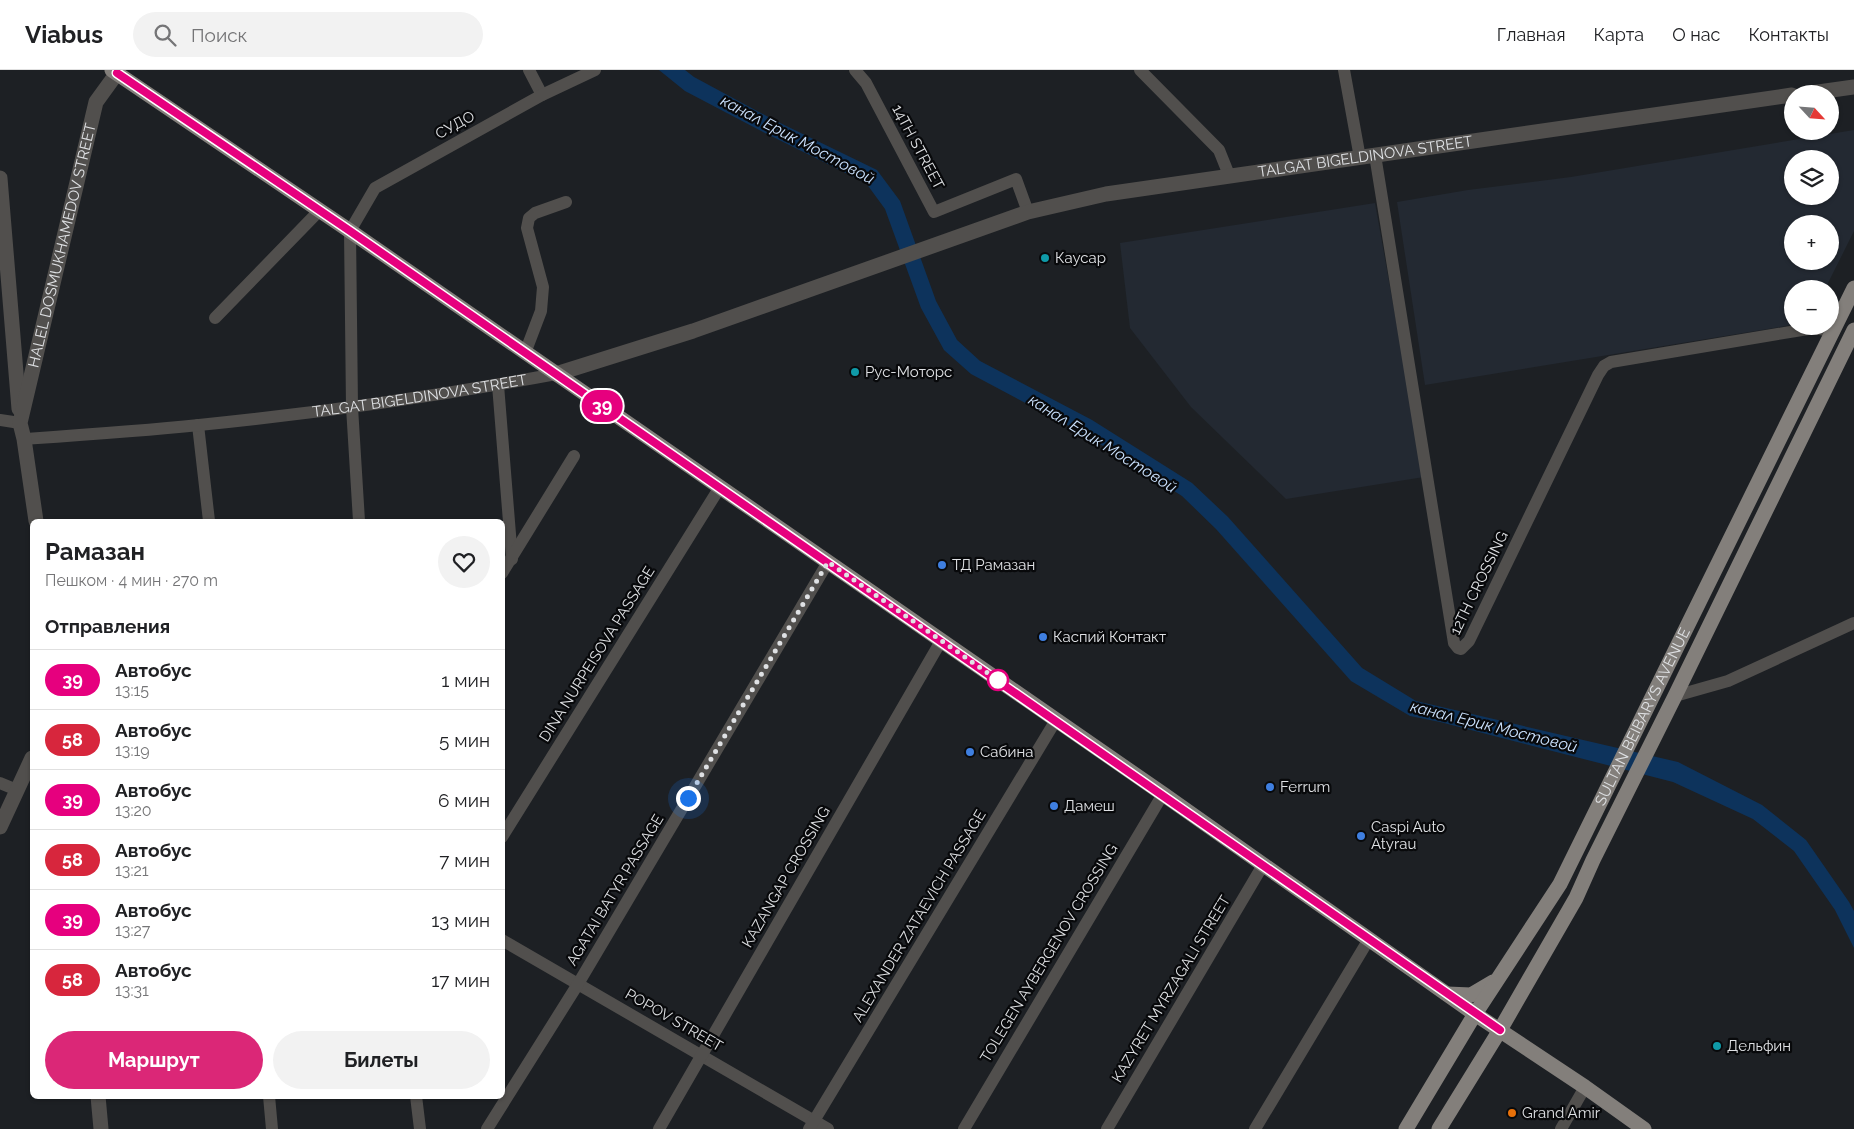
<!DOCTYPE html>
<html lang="ru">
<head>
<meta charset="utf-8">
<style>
  :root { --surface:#fff; --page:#f2f2f2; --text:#202124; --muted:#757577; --line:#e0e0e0; --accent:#db2777 }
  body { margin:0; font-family:Raleway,sans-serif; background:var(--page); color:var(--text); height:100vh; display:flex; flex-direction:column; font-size:19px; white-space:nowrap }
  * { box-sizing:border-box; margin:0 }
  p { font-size:16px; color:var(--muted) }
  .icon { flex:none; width:28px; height:28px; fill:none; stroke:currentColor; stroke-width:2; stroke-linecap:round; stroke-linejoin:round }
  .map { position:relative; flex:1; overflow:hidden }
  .drawer { position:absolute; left:30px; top:449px; width:475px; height:580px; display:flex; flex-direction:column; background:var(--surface); border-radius:8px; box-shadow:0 1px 4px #0004 }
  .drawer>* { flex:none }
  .badge { padding:0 10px; border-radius:16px; font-size:18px; line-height:32px }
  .needle { width:32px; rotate:116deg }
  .buttons { position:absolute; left:1784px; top:15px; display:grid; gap:10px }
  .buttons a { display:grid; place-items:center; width:55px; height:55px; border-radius:50%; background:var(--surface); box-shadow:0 1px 4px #0004; font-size:25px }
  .you { position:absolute; width:25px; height:25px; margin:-12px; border:4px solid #fff; border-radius:50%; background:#1a73e8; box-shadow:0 0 0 8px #1a73e833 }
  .map>.badge { position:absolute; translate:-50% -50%; box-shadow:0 0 0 2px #fff }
  h2 { padding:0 15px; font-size:19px; line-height:45px }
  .round { display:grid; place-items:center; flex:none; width:52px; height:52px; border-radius:26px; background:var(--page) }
  .summary { display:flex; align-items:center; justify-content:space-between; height:85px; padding:0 15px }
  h1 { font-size:24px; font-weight:700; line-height:38px }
  .primary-button { display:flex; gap:10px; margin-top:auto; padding:10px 15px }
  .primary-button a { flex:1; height:58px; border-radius:30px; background:var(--accent); color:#fff; font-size:20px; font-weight:700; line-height:58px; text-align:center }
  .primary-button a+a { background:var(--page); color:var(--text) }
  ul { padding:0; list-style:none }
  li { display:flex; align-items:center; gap:15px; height:60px; padding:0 15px; border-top:1px solid var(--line) }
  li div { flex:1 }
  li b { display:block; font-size:19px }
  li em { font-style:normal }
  li .badge { min-width:55px; font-weight:700; text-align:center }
  header { display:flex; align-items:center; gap:30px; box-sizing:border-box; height:70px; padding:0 25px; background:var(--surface); border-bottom:1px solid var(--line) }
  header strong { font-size:24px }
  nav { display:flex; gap:28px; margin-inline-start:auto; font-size:18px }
  .search { width:350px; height:45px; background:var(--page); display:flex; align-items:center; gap:12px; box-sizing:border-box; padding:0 18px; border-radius:28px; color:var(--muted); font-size:19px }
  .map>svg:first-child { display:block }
</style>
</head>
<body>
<header>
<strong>Viabus</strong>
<div class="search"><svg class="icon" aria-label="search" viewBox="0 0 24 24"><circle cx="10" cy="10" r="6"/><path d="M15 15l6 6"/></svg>Поиск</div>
<nav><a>Главная</a><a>Карта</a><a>О нас</a><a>Контакты</a></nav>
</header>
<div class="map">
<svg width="1854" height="1059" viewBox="0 0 1854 1059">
  <rect width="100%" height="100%" fill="#1d2024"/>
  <!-- built -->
  <g fill="#232932" fill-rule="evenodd">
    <path d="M 1854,60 L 1854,161 L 1825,219 L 1792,219 L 1792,255 L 1425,315 L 1397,132 L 1468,120 L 1571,107 ZM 1792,89 L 1830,89 L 1830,126 L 1792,126 ZM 1792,154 L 1830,154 L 1830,191 L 1792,191 Z"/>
    <path d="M 1375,133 L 1424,407 L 1286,429 L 1191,337 L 1130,258 L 1120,173 Z"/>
  </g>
  <!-- water -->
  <path fill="#0d335c" d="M 659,0 L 685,0 L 694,7 L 772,49 L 877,100 L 900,131 L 936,231 L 957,270 L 980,291 L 1092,350 L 1192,413 L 1228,447 L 1362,598 L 1416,631 L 1678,692 L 1762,735 L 1806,770 L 1849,832 L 1854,841 L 1854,878 L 1835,840 L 1794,781 L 1753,749 L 1673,712 L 1440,652 L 1410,646 L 1351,611 L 1216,459 L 1182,426 L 1084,364 L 971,304 L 944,280 L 921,238 L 885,139 L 866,113 L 765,63 L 685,21 Z"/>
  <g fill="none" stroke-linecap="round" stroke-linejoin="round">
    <!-- minor -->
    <g stroke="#514f4d" stroke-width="12">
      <path d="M 529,0 L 542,25"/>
      <path d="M 855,0 L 866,13 L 934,142 L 1016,109 L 1028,142"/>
      <path d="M 1140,0 L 1219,80 L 1229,105"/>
      <path d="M 1344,0 L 1360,88"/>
      <path d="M 1375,85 L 1454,573 L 1458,578 L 1461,579 L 1469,571 L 1598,305 L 1604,296 L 1611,292 L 1808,259 L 1819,259 L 1833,262"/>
      <path d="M 215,248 L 319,141"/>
      <path d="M 525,283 L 541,241 L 543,217 L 527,158 L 529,148 L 535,143 L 566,132"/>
      <path d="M 498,315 L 512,489"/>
      <path d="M 0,350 L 20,353"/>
      <path d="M 198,355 L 209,451"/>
      <path id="s1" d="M 24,369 C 82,365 141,361 199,355 C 318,343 438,326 556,304"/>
      <path d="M 359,451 L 352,337 L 350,161 L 375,118 L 542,25 L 595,0"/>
      <path d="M 502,503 L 574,386"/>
      <path d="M 1675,626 L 1728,611 L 1854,553"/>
      <path d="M 0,713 L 17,720"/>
      <path d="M 502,767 L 720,417"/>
      <path d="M 502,870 L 828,1059"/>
      <path d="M 269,1026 L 272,1059"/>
      <path d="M 416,1026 L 420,1059"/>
      <path d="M 487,1059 L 578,914 L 828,492"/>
      <path d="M 659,1059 L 941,571"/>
      <path d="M 809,1059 L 1056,650"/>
      <path d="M 964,1059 L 1163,724"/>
      <path d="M 1107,1059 L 1263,795"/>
      <path d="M 1255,1059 L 1369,869"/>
      <path d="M 1561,1059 L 1585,1017"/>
    </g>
    <!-- tertiary -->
    <g stroke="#514f4d" stroke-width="15">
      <path d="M 1804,24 L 1854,17"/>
      <path d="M 0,108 L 19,339"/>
      <path id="s2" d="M 556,304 L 693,261 L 1028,142 L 1106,124 L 1792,25"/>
      <path id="s3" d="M 36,451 L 24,369 L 20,353 L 96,32 L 117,3"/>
      <path d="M 0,757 L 32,688"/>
      <path d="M 98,1026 L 101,1059"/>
    </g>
    <!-- primary -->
    <g stroke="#837f7b" stroke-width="15">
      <path d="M 112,0 L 350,161 L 1163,724 L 1475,944 L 1585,1017 L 1644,1059"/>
      <path d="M 1447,924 L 1471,925 L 1493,912"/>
      <path id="s4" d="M 1406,1059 L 1475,944 L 1560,814 L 1854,218"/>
      <path d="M 1439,1059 L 1500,960 L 1576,828 L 1593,790 L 1675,626 L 1854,260"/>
    </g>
  </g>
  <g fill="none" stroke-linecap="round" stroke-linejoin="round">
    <!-- line casing -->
    <g stroke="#fff" stroke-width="11">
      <path id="line" d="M 117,3 L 350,161 L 1500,960"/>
    </g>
    <!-- line -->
    <use href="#line" stroke="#e6007e" stroke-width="8"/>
    <!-- walk -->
    <path stroke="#dfe1e4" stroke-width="5" stroke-dasharray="0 9" d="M 688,728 L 828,492 L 998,610"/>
  </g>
  <!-- markers -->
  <g fill="#0f9aa8" stroke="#08090b" stroke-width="2">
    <circle cx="1045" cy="188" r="5"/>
    <circle cx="855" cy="302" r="5"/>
    <circle cx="1717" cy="976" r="5"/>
  </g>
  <g fill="#3f7fe0" stroke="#08090b" stroke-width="2">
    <circle cx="942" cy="495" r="5"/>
    <circle cx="1043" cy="567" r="5"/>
    <circle cx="970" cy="682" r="5"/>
    <circle cx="1270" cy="717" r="5"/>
    <circle cx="1054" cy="736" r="5"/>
    <circle cx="1361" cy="766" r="5"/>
  </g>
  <circle fill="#fff" stroke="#e6007e" stroke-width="2.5" cx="998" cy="610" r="10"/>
  <circle fill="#e8710a" stroke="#08090b" stroke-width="2" cx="1512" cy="1043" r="5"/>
  <g text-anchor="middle" stroke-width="4.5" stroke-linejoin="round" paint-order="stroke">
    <!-- street labels -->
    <g font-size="15" fill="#dfe1e4" stroke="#08090b">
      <text transform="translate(455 55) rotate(-29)" y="5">СУДО</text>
      <text transform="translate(918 77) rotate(62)" y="5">14TH STREET</text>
      <text dy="5" stroke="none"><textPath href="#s2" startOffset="841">TALGAT BIGELDINOVA STREET</textPath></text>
      <text dy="5" stroke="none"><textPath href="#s3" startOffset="282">HALEL DOSMUKHAMEDOV STREET</textPath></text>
      <text dy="5" stroke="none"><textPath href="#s1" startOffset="398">TALGAT BIGELDINOVA STREET</textPath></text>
      <text transform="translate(1479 513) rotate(-64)" y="5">12TH CROSSING</text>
      <text transform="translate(597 584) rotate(-58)" y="5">DINA NURPEISOVA PASSAGE</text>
      <text dy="5" stroke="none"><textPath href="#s4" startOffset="476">SULTAN BEIBARYS AVENUE</textPath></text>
      <text transform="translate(786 807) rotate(-60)" y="5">KAZANGAP CROSSING</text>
      <text transform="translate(615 820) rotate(-59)" y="5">AGATAI BATYR PASSAGE</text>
      <text transform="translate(919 846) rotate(-59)" y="5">ALEXANDER ZATAEVICH PASSAGE</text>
      <text transform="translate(1049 883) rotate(-59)" y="5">TOLEGEN AYBERGENOV CROSSING</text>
      <text transform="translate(1171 919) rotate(-59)" y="5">KAZYRET MYRZAGALI STREET</text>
      <text transform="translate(674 950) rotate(30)" y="5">POPOV STREET</text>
    </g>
    <!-- poi labels -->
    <g font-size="15" fill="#dfe1e4" stroke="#08090b" text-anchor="start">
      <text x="1055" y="193">Каусар</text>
      <text x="865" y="307">Рус-Моторс</text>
      <text x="952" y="500">ТД Рамазан</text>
      <text x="1053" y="572">Каспий Контакт</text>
      <text x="980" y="687">Сабина</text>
      <text x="1280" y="722">Ferrum</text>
      <text x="1064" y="741">Дамеш</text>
      <text x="1371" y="762">Caspi Auto<tspan x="1371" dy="17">Atyrau</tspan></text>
      <text x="1727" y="981">Дельфин</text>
      <text x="1522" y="1048">Grand Amir</text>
    </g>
    <!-- water labels -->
    <g font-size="16" font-style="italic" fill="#cbe2fe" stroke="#08090b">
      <text transform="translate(798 69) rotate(28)" y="6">канал Ерик Мостовой</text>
      <text transform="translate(1103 373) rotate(32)" y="6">канал Ерик Мостовой</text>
      <text transform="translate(1494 656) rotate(14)" y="6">канал Ерик Мостовой</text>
    </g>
  </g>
</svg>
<div class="buttons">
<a><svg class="needle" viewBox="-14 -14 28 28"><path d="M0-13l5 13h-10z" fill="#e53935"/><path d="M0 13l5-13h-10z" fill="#757577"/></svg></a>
<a><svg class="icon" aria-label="layers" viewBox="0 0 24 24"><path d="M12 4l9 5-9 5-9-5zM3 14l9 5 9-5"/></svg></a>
<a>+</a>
<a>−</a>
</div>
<div class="you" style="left:688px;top:728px"></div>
<b class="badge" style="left:602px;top:336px;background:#e6007e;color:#fff">39</b>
<section class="drawer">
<div class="summary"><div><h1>Рамазан</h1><p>Пешком · 4 мин · 270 m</p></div><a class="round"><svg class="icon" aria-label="heart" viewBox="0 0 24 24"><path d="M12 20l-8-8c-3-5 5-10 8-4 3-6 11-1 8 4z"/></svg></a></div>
<h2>Отправления</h2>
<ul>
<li><span class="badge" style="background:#e6007e;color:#fff">39</span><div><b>Автобус</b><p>13:15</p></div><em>1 мин</em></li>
<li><span class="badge" style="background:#d7263d;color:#fff">58</span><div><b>Автобус</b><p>13:19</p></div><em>5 мин</em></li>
<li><span class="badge" style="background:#e6007e;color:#fff">39</span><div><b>Автобус</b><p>13:20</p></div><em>6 мин</em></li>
<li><span class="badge" style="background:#d7263d;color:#fff">58</span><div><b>Автобус</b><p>13:21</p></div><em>7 мин</em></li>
<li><span class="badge" style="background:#e6007e;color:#fff">39</span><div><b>Автобус</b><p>13:27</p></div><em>13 мин</em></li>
<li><span class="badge" style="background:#d7263d;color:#fff">58</span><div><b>Автобус</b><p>13:31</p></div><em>17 мин</em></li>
</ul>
<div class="primary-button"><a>Маршрут</a><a>Билеты</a></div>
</section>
</div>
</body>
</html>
